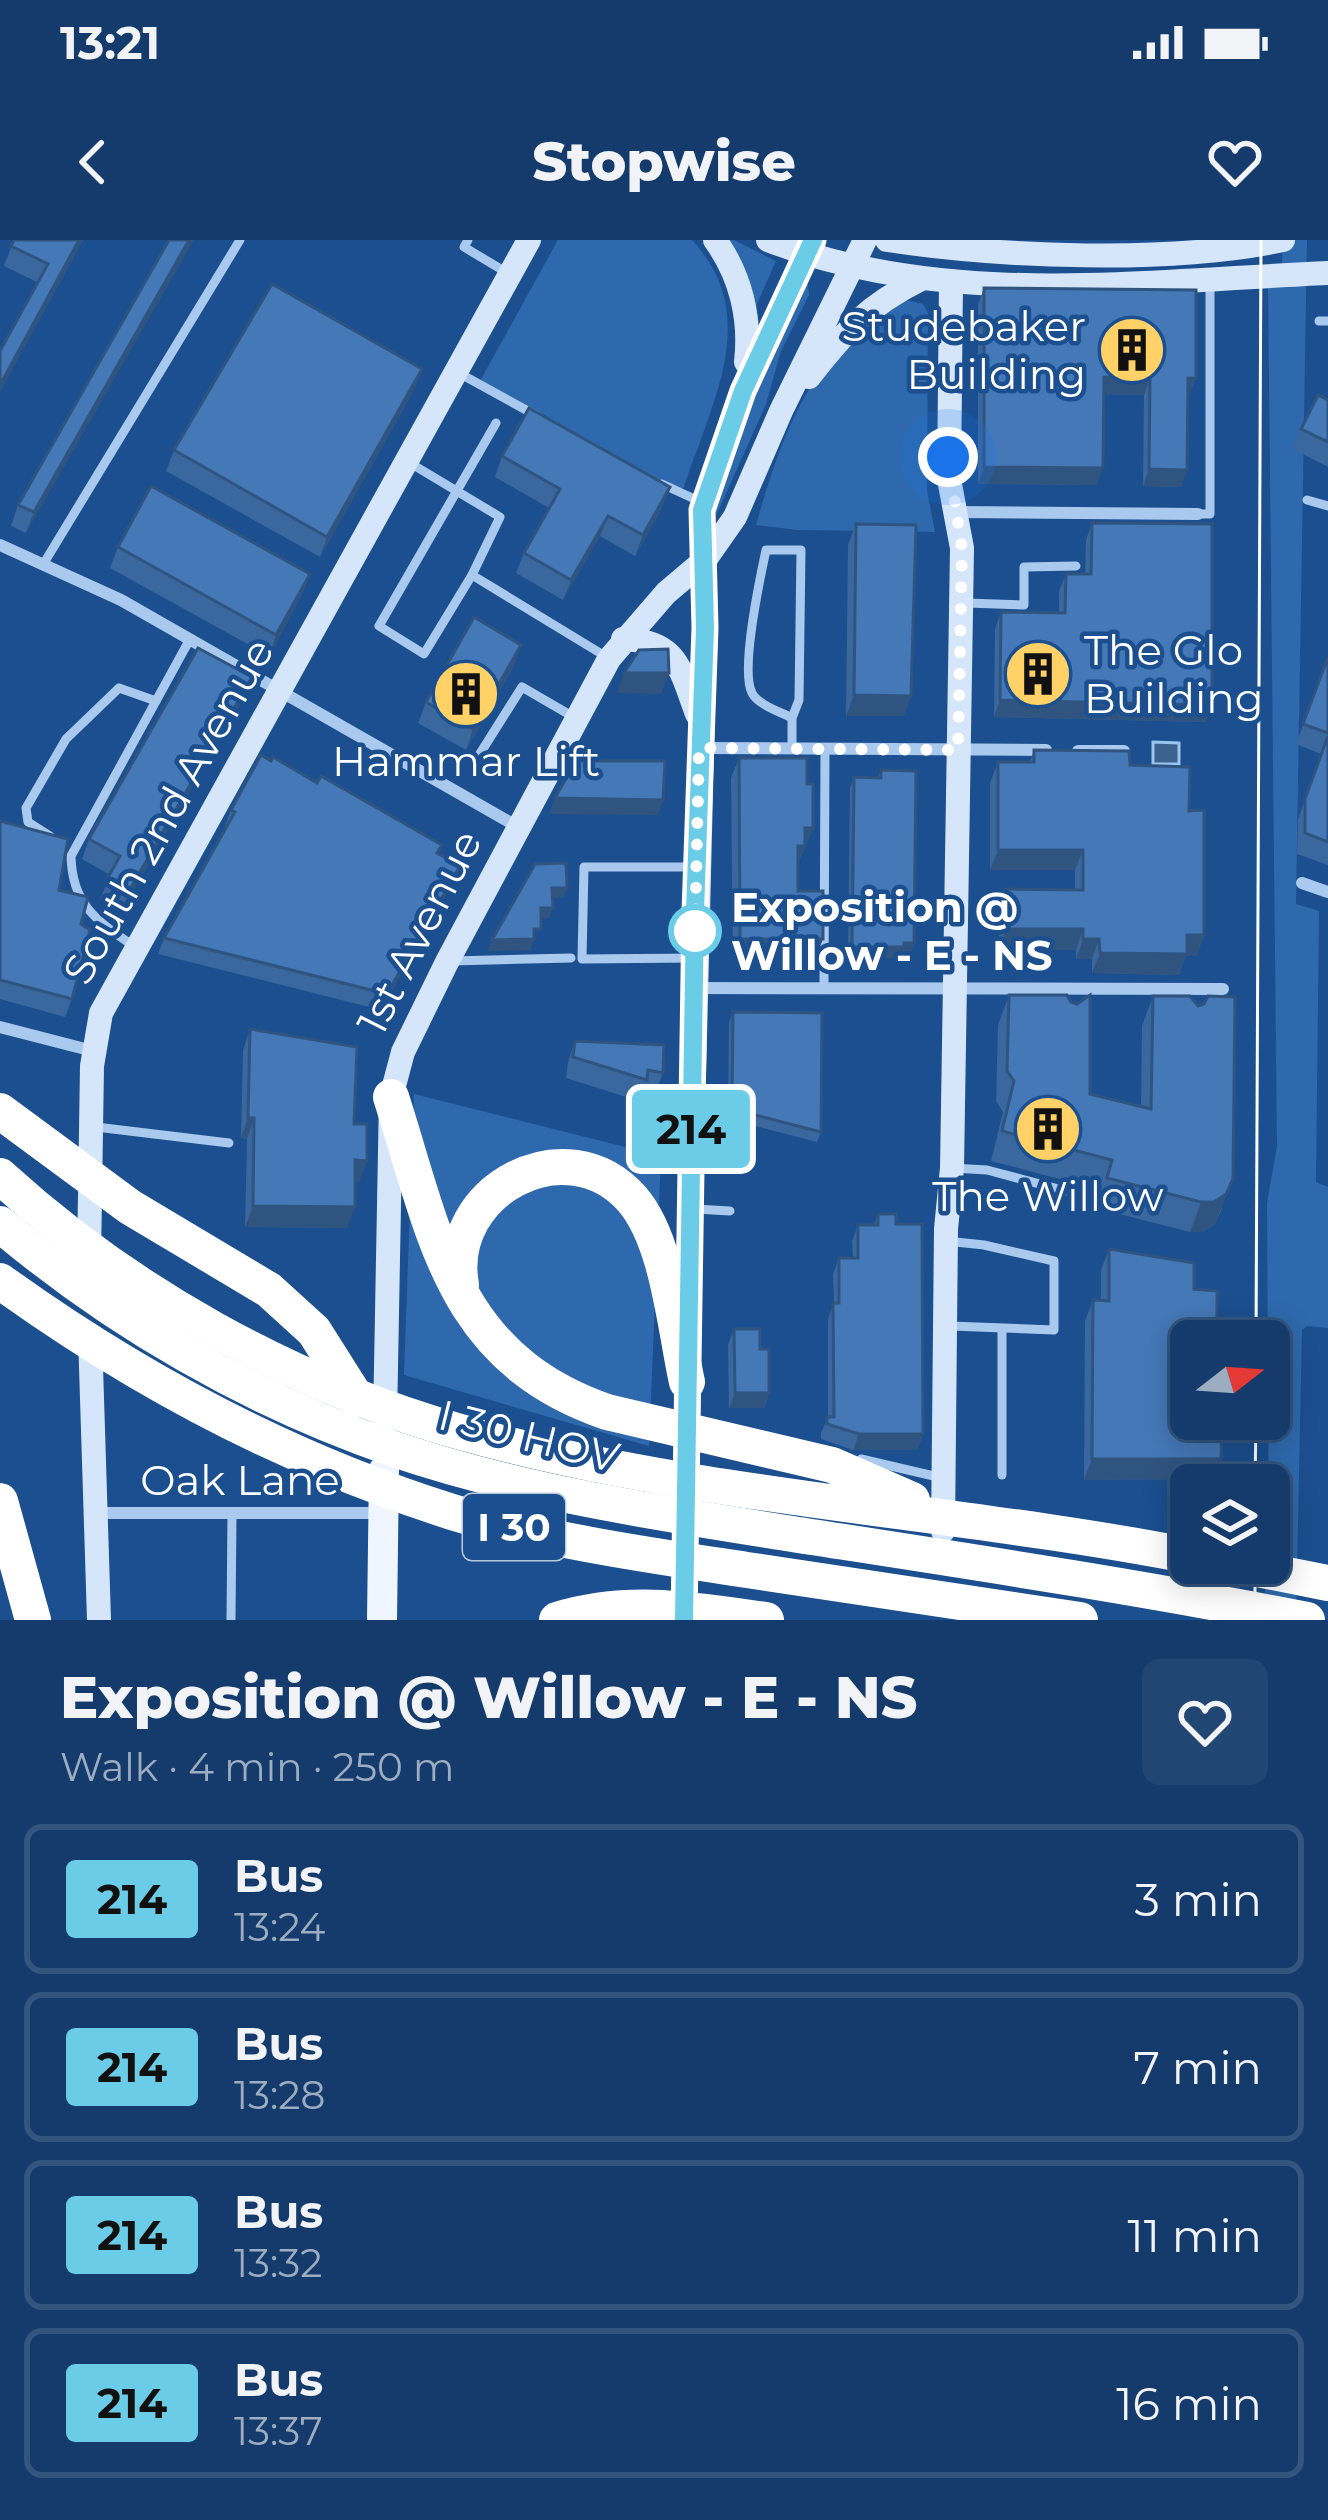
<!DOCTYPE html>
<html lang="en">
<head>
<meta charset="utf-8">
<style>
  :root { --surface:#143b6b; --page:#214673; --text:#f1f3f6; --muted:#9dadc1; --line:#33557e }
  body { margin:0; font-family:Montserrat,sans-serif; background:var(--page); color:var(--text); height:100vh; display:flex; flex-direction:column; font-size:45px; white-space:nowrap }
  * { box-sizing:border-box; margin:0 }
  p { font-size:39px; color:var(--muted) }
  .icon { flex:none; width:66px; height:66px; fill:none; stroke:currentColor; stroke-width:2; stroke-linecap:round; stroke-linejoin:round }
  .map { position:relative; height:1380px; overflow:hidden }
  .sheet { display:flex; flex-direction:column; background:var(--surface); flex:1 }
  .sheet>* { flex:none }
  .badge { padding:0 24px; border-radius:9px; font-size:42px; line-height:78px }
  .needle { width:78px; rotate:73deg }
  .fabs { position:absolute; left:1170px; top:1080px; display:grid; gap:24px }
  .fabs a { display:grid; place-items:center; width:120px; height:120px; border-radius:18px; background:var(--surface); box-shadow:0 6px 30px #0003,0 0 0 3px var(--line); font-size:60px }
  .you { position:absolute; width:60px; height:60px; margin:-30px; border:9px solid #fff; border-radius:50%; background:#1a73e8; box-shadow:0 0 0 18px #1a73e833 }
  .map>.badge { position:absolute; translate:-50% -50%; box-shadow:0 0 0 6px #fff }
  .round { display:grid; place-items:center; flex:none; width:126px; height:126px; border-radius:18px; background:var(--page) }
  .overview { display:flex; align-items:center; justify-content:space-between; height:204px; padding:0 60px }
  h1 { font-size:57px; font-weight:800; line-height:90px }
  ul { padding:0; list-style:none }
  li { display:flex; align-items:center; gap:36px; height:150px; margin:0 24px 18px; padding:0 36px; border:6px solid var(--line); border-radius:18px }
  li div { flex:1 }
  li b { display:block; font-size:45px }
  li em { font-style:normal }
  li .badge { min-width:132px; font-weight:700; text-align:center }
  .status { display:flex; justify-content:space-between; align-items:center; height:84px; padding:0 60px; background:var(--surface); direction:ltr }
  .status svg { height:33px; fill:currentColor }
  header { display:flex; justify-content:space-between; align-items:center; height:156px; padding:0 60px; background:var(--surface); font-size:54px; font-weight:800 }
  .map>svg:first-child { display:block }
</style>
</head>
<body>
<div class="status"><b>13:21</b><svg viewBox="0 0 49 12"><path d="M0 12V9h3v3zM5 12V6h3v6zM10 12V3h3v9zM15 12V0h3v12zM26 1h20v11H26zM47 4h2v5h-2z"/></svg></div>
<header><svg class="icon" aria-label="back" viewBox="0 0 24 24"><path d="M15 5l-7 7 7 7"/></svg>Stopwise<svg class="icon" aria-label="heart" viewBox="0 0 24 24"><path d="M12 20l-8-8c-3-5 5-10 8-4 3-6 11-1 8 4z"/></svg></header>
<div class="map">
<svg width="1328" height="1380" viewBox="0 0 1328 1380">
  <rect width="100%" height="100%" fill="#1b4f8f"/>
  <!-- green -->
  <g fill="#2e69ad">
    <path d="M 558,0 L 692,0 C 763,76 711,163 684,247 L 679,251 L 480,141 Z"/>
    <path d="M 723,0 L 734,0 L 776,21 L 754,71 Z"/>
    <path d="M 1283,0 L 1307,0 L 1296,664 L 1319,671 L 1316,942 L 1328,947 L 1328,1088 L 1307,1086 L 1302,1090 L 1296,1380 L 1265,1380 L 1265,1323 L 1269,1323 L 1267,963 L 1277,906 L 1268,46 L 1281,45 Z"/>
    <path d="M 808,44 L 809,55 L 781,111 L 766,164 L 716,276 C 712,229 777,99 800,49 Z"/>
    <path d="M 906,60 L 923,64 L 928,73 L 927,251 L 935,292 L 798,290 L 756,285 C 775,217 802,136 858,90 C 873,78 891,70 906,60 Z"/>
    <path d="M 414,854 L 661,916 L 649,1206 L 404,1135 Z"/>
  </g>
  <!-- water -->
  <path fill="#3c6290" stroke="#9cc4f0" stroke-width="3" d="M 1153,502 L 1179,503 L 1179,524 L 1153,524 Z"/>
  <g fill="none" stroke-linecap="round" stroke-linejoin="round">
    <!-- lane -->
    <g stroke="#a9c9ee" stroke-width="9">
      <path d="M 468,0 L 464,7 L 509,34"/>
      <path d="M 1319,81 L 1328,81"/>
      <path d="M 457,132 L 537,176"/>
      <path d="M 410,223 L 500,277 L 472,335 L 605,416"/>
      <path d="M 662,244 L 701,262"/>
      <path d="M 1307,260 L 1328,266"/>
      <path d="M 1198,274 L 1210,274 L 1210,41"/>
      <path d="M 44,323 L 240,0"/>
      <path d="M 472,335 L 424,414 L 379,386 L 496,183"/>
      <path d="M 966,363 L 1024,365 L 1024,327 L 1076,326"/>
      <path d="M 792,508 L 792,478 L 799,460 L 801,310 L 766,310 C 760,338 740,430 752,453 C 758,465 781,472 792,478"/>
      <path d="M 476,520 L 522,447 L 577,479"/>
      <path d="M 50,596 L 28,582 L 26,568 L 66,499 L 119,448 L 156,461"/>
      <path d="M 135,707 C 97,681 72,665 71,616 L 190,399"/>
      <path d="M 695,718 L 582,719 L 584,627 L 696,627"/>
      <path d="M 452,721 L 571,718"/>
      <path d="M 824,749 L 825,509"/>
      <path d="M 96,887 L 229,903"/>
      <path d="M 952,928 L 987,930 L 1092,958"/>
      <path d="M 695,969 L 730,971"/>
      <path d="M 946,1001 L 984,1005 L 1054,1021 L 1054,1090 L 950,1086"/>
      <path d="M 861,1219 L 938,1237"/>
      <path d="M 1002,1235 L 1002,1089"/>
      <path d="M 231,1380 L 232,1273"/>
    </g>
    <!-- street -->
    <g stroke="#a9c9ee" stroke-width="12">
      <path d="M 957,272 L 1198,274"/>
      <path d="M 0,305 L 121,360 L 518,587"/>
      <path d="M 700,508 L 1046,510"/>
      <path d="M 1078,511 L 1124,511"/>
      <path d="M 1302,643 L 1328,652"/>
      <path d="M 695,748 L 1223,749"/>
      <path d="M 0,787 L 93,811"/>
      <path d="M 97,1273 L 382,1273"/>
    </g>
    <!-- secondary -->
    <g stroke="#d6e6fa" stroke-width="24">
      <path d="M 715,0 C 741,36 751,79 746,122"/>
      <path d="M 768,0 C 943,69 1144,41 1328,33"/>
      <path d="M 887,0 C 1002,17 1169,24 1283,0"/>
      <path d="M 809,137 C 846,90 867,66 921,39"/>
      <path d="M 623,399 C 678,401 680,429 697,474"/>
      <path d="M 89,1018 L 92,826 L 101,773 L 529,0"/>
      <path d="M 688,1084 L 705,388 L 702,270 L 743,151 L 813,0"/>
      <path d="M 90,1095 L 99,1380"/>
      <path d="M 385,1181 L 391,857 L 403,812 L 447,722 L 609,419 L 666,353 L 705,320 L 735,277 L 781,171 L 865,0"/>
      <path d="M 943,1291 L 946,989 L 952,928 L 962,308 L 949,239 L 951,41"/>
      <path d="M 684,1380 L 687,1130"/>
    </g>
    <!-- primary -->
    <path stroke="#f0f6ff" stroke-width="30" d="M 382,1380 L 384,1230"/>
    <!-- highway -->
    <g stroke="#fff" stroke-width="36">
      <path d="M 391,857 C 436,997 451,1118 607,1172 L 832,1225 L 912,1260"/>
      <path d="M 0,871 L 130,967 L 269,1050 L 314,1091 L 357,1159"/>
      <path d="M 0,936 C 128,1053 290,1143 457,1191 C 694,1258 949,1269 1191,1316"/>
      <path d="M 0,984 C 115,1081 251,1160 394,1209 C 520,1252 654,1272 786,1293 C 960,1320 1134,1346 1307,1380"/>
      <path d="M 0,1041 C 140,1142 287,1220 452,1272 C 548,1301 648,1315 747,1330 C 858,1346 969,1363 1080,1380"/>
      <path d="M 461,1045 C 444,950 567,885 632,959 C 668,1000 675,1088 687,1142"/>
      <path d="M 0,1261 L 33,1380"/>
      <path d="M 1227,1323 L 1328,1343"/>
      <path d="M 557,1380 C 628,1358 694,1370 766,1380"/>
    </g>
    <!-- tram -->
    <g stroke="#fff" stroke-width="3">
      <path d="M 1256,1101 L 1261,0"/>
      <path d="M 1255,1245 L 1256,1179"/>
      <path d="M 1255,1380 L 1255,1323"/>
    </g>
  </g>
  <!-- wall -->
  <g fill="#3a679d">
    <path d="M 14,0 L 83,0 L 0,151 L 0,111 L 37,42 L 4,26 Z"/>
    <path d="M 169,0 L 26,293 L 11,286 L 18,265 Z"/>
    <path d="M 984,48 L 1196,138 L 1189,155 L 1188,155 L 1181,247 L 1143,246 L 1144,155 L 1104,154 L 1097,245 L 978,244 L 978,65 Z"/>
    <path d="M 422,129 L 414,150 L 320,317 L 166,231 L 174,210 Z"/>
    <path d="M 1328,160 L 1328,227 L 1293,209 L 1301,189 Z"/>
    <path d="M 502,216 L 662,268 L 635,316 L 600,296 L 563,360 L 516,333 L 524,313 L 549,268 L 495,237 Z"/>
    <path d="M 1092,283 L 1206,482 L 994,477 L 995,389 L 1001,372 L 1059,373 L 1059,351 L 1066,334 L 1085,334 L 1086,300 Z"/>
    <path d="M 856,284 L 904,476 L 846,476 L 848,305 Z"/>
    <path d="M 118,307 L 310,334 L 302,354 L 269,416 L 110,328 Z"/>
    <path d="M 1328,417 L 1328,625 L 1297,614 L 1298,579 L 1321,514 L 1296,504 Z"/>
    <path d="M 514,426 L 466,510 L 418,483 L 426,462 Z"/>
    <path d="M 252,437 L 244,457 L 121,672 L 100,660 L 110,635 L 82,619 L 89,599 Z"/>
    <path d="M 1034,510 L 1130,525 L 1189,571 L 1197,716 L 1186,716 L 1179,735 L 1092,733 L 1092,719 L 1076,719 L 1076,710 L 999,709 L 999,670 L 1006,649 L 1075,650 L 1075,630 L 990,630 L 990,543 L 998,522 L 1030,522 Z"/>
    <path d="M 739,518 L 807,544 L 813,588 L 798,624 L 798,651 L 815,720 L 733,719 L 731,538 Z"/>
    <path d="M 881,530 L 914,703 L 911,713 L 902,713 L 900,718 L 848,718 L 850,548 L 854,537 L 878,538 Z"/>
    <path d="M 231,570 L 442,605 L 438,614 L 454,641 L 381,770 L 158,714 L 164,698 L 226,586 L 225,586 Z"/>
    <path d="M 0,581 L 59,650 L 81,684 L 72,759 L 65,777 L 0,759 Z"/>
    <path d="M 1009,755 L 1090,854 L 1141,866 L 1142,786 L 1153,756 L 1222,969 L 1215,984 L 1203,992 L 1190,992 L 1096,968 L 1101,950 L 991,921 L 1003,872 L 996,861 L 998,785 Z"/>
    <path d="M 733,772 L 821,892 L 817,902 L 728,879 L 729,782 Z"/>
    <path d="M 250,789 L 354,884 L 359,942 L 355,941 L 347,988 L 245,987 L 247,899 L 241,898 L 243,810 Z"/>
    <path d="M 575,801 L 663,833 L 655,854 L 643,851 L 639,861 L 566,838 L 568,822 Z"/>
    <path d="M 878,974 L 896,984 L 923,1194 L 917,1210 L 853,1210 L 821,1199 L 821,1193 L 828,1177 L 828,1079 L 834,1063 L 833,1034 L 839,1018 L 853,1018 L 852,1001 L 858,985 L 874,985 Z"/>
    <path d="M 1109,1009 L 1191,1101 L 1221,1219 L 1213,1239 L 1084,1240 L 1085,1081 L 1093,1060 L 1101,1060 L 1101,1030 Z"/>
    <path d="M 734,1089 L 760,1109 L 769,1153 L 764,1168 L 729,1168 L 728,1105 Z"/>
  </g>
  <!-- shaded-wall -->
  <g fill="#305480">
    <path d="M 79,0 L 83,0 L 0,151 L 0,145 Z"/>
    <path d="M 189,0 L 194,0 L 26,293 L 34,272 Z"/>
    <path d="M 422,129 L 414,150 L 320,317 L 327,297 Z"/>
    <path d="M 1104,137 L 1150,138 L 1144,155 L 1098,154 Z"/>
    <path d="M 1188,138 L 1196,138 L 1189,155 L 1182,155 Z"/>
    <path d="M 984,227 L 1103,228 L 1097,245 L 978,244 Z"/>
    <path d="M 1149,229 L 1187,230 L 1181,247 L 1143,246 Z"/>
    <path d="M 670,247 L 662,268 L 635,316 L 643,295 Z"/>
    <path d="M 608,276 L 600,296 L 563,360 L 571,340 Z"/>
    <path d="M 310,334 L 302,354 L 269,416 L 276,395 Z"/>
    <path d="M 521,405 L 514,426 L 466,510 L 473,489 Z"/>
    <path d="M 624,433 L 669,433 L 661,454 L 617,453 Z"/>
    <path d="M 252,437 L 244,457 L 121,672 L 129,651 Z"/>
    <path d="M 854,455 L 911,456 L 904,476 L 846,476 Z"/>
    <path d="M 1000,460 L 1212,465 L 1206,482 L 994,477 Z"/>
    <path d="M 555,558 L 663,560 L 658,575 L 549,574 Z"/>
    <path d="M 805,588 L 813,588 L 797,626 L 791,626 Z"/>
    <path d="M 998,610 L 1083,610 L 1075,630 L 990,630 Z"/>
    <path d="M 460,626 L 454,641 L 381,770 L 387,754 Z"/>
    <path d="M 552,648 L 567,648 L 563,658 L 549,658 Z"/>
    <path d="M 541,668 L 553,668 L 549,678 L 537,679 Z"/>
    <path d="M 1006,689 L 1083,689 L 1076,710 L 999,709 Z"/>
    <path d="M 1187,695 L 1204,695 L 1197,716 L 1186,716 L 1179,735 L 1092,733 L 1100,713 Z"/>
    <path d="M 534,699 L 531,710 L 488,711 L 492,700 Z"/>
    <path d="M 740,699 L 823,699 L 815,720 L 733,719 Z"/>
    <path d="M 1083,699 L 1099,699 L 1092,719 L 1076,719 Z"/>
    <path d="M 904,703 L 914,703 L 911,713 L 902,713 L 900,718 L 848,718 L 852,707 Z"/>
    <path d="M 248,878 L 254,878 L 247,899 L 241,898 Z"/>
    <path d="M 355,920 L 367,921 L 359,942 L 348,941 Z"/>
    <path d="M 1233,939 L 1215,984 L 1203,992 L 1190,992 L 1201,962 Z"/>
    <path d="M 253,966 L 355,967 L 347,988 L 245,987 Z"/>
    <path d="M 735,1153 L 769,1153 L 764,1168 L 729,1168 Z"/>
    <path d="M 859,1194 L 923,1194 L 917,1210 L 853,1210 Z"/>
    <path d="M 1092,1219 L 1221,1219 L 1213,1239 L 1084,1240 Z"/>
  </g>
  <!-- building -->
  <g fill="#4478b7" stroke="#305480" stroke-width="3">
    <path d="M 14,0 L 79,0 L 0,145 L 0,111 L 48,24 L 11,6 Z"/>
    <path d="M 169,0 L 189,0 L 34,272 L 18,265 Z"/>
    <path d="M 272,44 L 422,129 L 327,297 L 174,210 Z"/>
    <path d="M 984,48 L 1196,50 L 1196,138 L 1188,138 L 1187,230 L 1149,229 L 1150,138 L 1104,137 L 1103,228 L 984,227 Z"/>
    <path d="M 1318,155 L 1328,160 L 1328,202 L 1301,189 Z"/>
    <path d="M 529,168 L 670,247 L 643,295 L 608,276 L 571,340 L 524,313 L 560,249 L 502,216 Z"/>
    <path d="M 151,246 L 310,334 L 276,395 L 118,307 Z"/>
    <path d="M 1092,283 L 1212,284 L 1212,465 L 1000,460 L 1001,372 L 1065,373 L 1066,334 L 1091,334 Z"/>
    <path d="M 856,284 L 916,285 L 911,456 L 854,455 Z"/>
    <path d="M 474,377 L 521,405 L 473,489 L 426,462 Z"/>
    <path d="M 198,408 L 252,437 L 129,651 L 107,639 L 120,616 L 89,599 Z"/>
    <path d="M 668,409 L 669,433 L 624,433 L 639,410 Z"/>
    <path d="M 1328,417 L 1328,493 L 1303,484 Z"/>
    <path d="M 1328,496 L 1328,602 L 1305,593 L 1305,559 Z"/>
    <path d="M 1034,510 L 1129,511 L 1130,525 L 1190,527 L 1189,571 L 1204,570 L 1204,695 L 1187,695 L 1187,714 L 1100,713 L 1099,699 L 1083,699 L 1083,689 L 1006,689 L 1006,649 L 1083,650 L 1083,610 L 998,610 L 998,522 L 1034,522 Z"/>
    <path d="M 261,515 L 271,521 L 273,517 L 317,543 L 321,536 L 442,605 L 437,613 L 460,626 L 387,754 L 164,698 L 235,572 L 231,570 Z"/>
    <path d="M 739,518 L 807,518 L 807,544 L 813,544 L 813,588 L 805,588 L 805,606 L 798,606 L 798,651 L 823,651 L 823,699 L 740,699 Z"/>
    <path d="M 576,521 L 665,521 L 663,560 L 555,558 Z"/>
    <path d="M 881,530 L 916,531 L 914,703 L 904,703 L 904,707 L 852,707 L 854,537 L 881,538 Z"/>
    <path d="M 0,581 L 68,599 L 59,650 L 88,657 L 81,684 L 90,690 L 72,759 L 0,740 Z"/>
    <path d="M 566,623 L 567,648 L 552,648 L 553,668 L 541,668 L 541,689 L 534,689 L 534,699 L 492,700 L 535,624 Z"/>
    <path d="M 1009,755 L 1067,755 L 1071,762 L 1077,764 L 1090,755 L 1090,854 L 1151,869 L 1153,756 L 1190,756 L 1198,766 L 1204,764 L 1208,756 L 1235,757 L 1233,939 L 1226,954 L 1214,962 L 1201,962 L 1107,938 L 1112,920 L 1002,891 L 1014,841 L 1007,831 Z"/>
    <path d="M 733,772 L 822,773 L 821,892 L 732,869 Z"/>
    <path d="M 250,789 L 357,807 L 354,884 L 367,884 L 367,921 L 355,920 L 355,967 L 253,966 L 254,878 L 248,878 Z"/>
    <path d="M 575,801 L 664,805 L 663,833 L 648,830 L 647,840 L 573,817 Z"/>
    <path d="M 878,974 L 896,974 L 896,984 L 922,984 L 923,1194 L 859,1194 L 827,1184 L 827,1177 L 834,1177 L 833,1063 L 839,1063 L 839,1018 L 858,1018 L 858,985 L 878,985 Z"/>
    <path d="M 1109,1009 L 1194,1023 L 1194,1049 L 1217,1051 L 1217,1101 L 1191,1101 L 1191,1179 L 1217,1179 L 1217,1186 L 1222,1186 L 1221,1219 L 1092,1219 L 1093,1060 L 1109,1061 Z"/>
    <path d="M 734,1089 L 760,1089 L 760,1109 L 769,1109 L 769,1153 L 735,1153 Z"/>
  </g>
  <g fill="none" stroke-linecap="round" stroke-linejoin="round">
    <!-- line casing -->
    <g stroke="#fff" stroke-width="27">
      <path id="line" d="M 684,1380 L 695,672 L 705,388 L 702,270 L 743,151 L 813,0"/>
    </g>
    <!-- line -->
    <use href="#line" stroke="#6bcce7" stroke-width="18"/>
    <!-- walk -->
    <path stroke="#fff" stroke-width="12" stroke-dasharray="0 21.6" d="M 695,691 L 699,508 L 958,510 L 962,308 L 948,217"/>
  </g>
  <!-- icons -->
  <defs>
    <g id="building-disc" transform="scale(3.45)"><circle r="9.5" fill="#ffd166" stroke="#1b4f8f"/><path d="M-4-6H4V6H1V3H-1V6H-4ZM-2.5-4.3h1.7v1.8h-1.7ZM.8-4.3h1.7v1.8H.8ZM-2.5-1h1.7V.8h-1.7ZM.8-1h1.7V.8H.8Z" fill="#111"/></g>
  </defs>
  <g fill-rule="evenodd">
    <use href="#building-disc" x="1132" y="110"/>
    <use href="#building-disc" x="1038" y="434"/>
    <use href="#building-disc" x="466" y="454"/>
    <use href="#building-disc" x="1048" y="889"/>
  </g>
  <!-- markers -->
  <circle fill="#fff" stroke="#6bcce7" stroke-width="6" cx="695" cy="691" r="24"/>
  <g text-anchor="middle" stroke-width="9" stroke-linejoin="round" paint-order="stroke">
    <!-- shield labels -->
    <rect fill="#1b4f8f" stroke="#bbcadd" stroke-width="3" x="463" y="1254" width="102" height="66" rx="9"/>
    <g font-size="39" font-weight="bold" fill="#fff">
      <text x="514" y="1301">I 30</text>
    </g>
    <!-- poi labels -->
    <g font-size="42" fill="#fff" stroke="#1b4f8f">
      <text x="1086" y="101" text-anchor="end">Studebaker<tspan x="1086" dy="48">Building</tspan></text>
      <text x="1084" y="425" text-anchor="start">The Glo<tspan x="1084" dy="48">Building</tspan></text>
      <text x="466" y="536">Hammar Lift</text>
      <text x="1048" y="971">The Willow</text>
    </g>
    <!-- street labels -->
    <g font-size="42" fill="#fff" stroke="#1b4f8f">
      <text transform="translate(168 571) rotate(-61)" y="15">South 2nd Avenue</text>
      <text transform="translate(419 692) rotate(-63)" y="15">1st Avenue</text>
      <text transform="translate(529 1196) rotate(14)" y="15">I 30 HOV</text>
      <text x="240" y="1255">Oak Lane</text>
    </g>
    <!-- stop labels -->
    <g font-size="42" font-weight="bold" fill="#fff" stroke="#1b4f8f" text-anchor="start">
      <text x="731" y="682">Exposition @<tspan x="731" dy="48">Willow - E - NS</tspan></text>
    </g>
  </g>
</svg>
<div class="fabs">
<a><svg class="needle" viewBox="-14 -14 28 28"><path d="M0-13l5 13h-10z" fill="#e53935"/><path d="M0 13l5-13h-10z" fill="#9dadc1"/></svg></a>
<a><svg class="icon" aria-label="layers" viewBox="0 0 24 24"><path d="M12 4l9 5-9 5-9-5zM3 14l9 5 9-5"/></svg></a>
</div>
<div class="you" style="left:948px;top:217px"></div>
<b class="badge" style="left:691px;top:889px;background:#6bcce7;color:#111">214</b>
</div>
<section class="sheet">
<div class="overview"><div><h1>Exposition @ Willow - E - NS</h1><p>Walk · 4 min · 250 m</p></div><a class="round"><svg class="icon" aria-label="heart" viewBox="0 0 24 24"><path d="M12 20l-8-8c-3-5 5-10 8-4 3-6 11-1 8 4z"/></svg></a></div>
<ul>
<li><span class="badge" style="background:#6bcce7;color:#111">214</span><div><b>Bus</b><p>13:24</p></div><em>3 min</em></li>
<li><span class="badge" style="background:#6bcce7;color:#111">214</span><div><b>Bus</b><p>13:28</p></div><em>7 min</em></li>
<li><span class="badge" style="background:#6bcce7;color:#111">214</span><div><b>Bus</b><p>13:32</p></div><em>11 min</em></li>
<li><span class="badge" style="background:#6bcce7;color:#111">214</span><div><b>Bus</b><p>13:37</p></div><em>16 min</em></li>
</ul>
</section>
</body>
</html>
